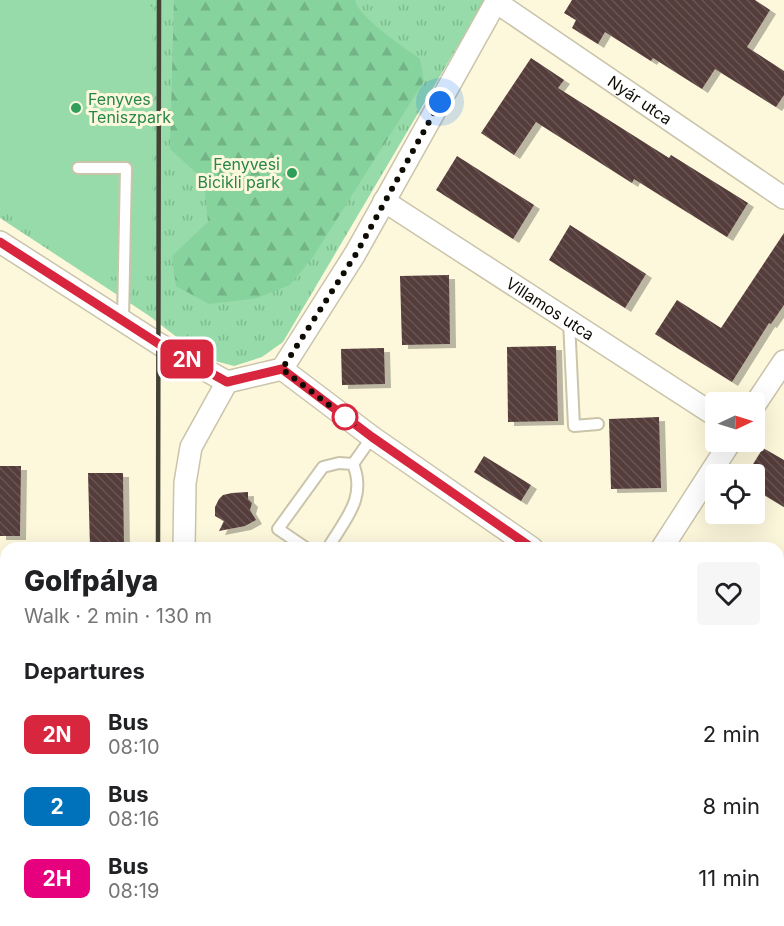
<!DOCTYPE html>
<html lang="en">
<head>
<meta charset="utf-8">
<style>
  :root { --surface:#fff; --page:#f6f6f6; --text:#202124; --muted:#757577 }
  body { margin:0; font-family:Inter,sans-serif; background:var(--page); color:var(--text); height:100vh; display:flex; flex-direction:column; font-size:22px; white-space:nowrap }
  * { box-sizing:border-box; margin:0 }
  p { font-size:20px; color:var(--muted) }
  .icon { flex:none; width:33px; height:33px; fill:none; stroke:currentColor; stroke-width:2; stroke-linecap:round; stroke-linejoin:round }
  .map { position:relative; flex:1; overflow:hidden }
  .sheet { position:absolute; left:0px; top:542px; width:784px; height:386px; display:flex; flex-direction:column; background:var(--surface); border-radius:18px 18px 0 0; box-shadow:0 6px 24px #0002 }
  .sheet>* { flex:none }
  .badge { padding:0 12px; border-radius:9px; font-size:21px; line-height:39px }
  .needle { width:39px; rotate:86deg }
  .tools { position:absolute; left:705px; top:392px; display:grid; gap:12px }
  .tools a { display:grid; place-items:center; width:60px; height:60px; border-radius:6px; background:var(--surface); box-shadow:0 6px 24px #0002; font-size:30px }
  .you { position:absolute; width:30px; height:30px; margin:-15px; border:4px solid #fff; border-radius:50%; background:#1a73e8; box-shadow:0 0 0 9px #1a73e833 }
  .map>.badge { position:absolute; translate:-50% -50%; box-shadow:0 0 0 3px #fff }
  h2 { padding:0 24px; font-size:22px; line-height:54px }
  .round { display:grid; place-items:center; flex:none; width:63px; height:63px; border-radius:6px; background:var(--page) }
  .overview { display:flex; align-items:center; justify-content:space-between; height:102px; padding:0 24px }
  h1 { font-size:28px; font-weight:800; line-height:45px }
  ul { padding:0; list-style:none }
  li { display:flex; align-items:center; gap:18px; height:72px; padding:0 24px }
  li div { flex:1 }
  li b { display:block; font-size:22px }
  li em { font-style:normal }
  li .badge { min-width:66px; font-weight:700; text-align:center }
  .map>svg:first-child { display:block }
</style>
</head>
<body>
<div class="map">
<svg width="784" height="926" viewBox="0 0 784 926">
  <defs>
    <pattern id="grass-tufts" width="24" height="20" patternUnits="userSpaceOnUse" patternTransform="scale(1.5)"><rect width="24" height="20" fill="#96dba9"/><path d="M3 7l-1-3M5 7V3M7 7l1-3M15 17l-1-3M17 17v-4M19 17l1-3" fill="none" stroke="#80bb90"/></pattern>
    <pattern id="forest-firs" width="22" height="20" patternUnits="userSpaceOnUse" patternTransform="scale(1.5)"><rect width="22" height="20" fill="#87d39d"/><path d="M5 1l3.5 6h-7zM16 11l3.5 6h-7z" fill="#73b486"/></pattern>
    <pattern id="building-back-hatch" width="6" height="6" patternUnits="userSpaceOnUse" patternTransform="scale(1.5)"><rect width="6" height="6" fill="#553c3a"/><path d="M-1 5l2 2M0 0l6 6M5-1l2 2" fill="none" stroke="#695452"/></pattern>
    <filter id="shadow"><feDropShadow dx="6" dy="4" stdDeviation="0" flood-color="#0004"/></filter>
  </defs>
  <rect width="100%" height="100%" fill="#fdf8dc"/>
  <!-- grass -->
  <g fill="url(#grass-tufts)">
    <path d="M 0,0 L 485,0 L 283,342 L 262,357 L 234,366 L 204,358 L 148,315 L 0,218 Z"/>
    <rect x="201" y="921" width="216" height="5"/>
  </g>
  <!-- forest -->
  <path fill="url(#forest-firs)" d="M 174,0 L 355,0 C 357,16 406,49 420,59 L 424,81 L 313,257 L 290,285 L 257,298 L 209,304 L 176,286 L 172,256 L 208,222 L 204,180 L 170,149 Z"/>
  <!-- pitch -->
  <path fill="#96dba9" d="M 0,0 L 137,0 L 152,7 L 152,276 L 102,277 L 0,209 Z"/>
  <!-- building -->
  <g fill="url(#building-back-hatch)" filter="url(#shadow)">
    <path d="M 572,0 L 755,0 L 770,10 L 747,47 L 784,71 L 784,95 L 776,107 L 715,69 L 702,89 L 653,58 L 651,61 L 605,32 L 598,44 L 572,28 L 576,20 L 564,13 Z"/>
    <path d="M 531,58 L 564,80 L 558,88 L 669,158 L 671,155 L 748,203 L 727,237 L 634,179 L 632,183 L 536,122 L 514,155 L 481,133 Z"/>
    <path d="M 457,156 L 534,205 L 513,239 L 436,190 Z"/>
    <path d="M 570,225 L 646,274 L 625,308 L 549,260 Z"/>
    <path d="M 784,233 L 784,305 L 771,324 L 769,323 L 732,382 L 655,334 L 677,300 L 721,328 Z"/>
    <path d="M 449,275 L 450,344 L 402,345 L 400,276 Z"/>
    <path d="M 556,346 L 558,421 L 508,422 L 507,347 Z"/>
    <path d="M 384,348 L 385,384 L 342,385 L 341,349 Z"/>
    <path d="M 659,417 L 661,488 L 611,489 L 609,419 Z"/>
    <path d="M 763,448 L 784,460 L 784,507 L 754,489 L 754,474 L 747,474 Z"/>
    <path d="M 484,456 L 531,485 L 521,501 L 474,472 Z"/>
    <path d="M 0,466 L 21,466 L 20,536 L 0,536 Z"/>
    <path d="M 88,473 L 123,473 L 124,548 L 90,548 Z"/>
    <path d="M 248,492 L 248,499 L 252,503 L 250,510 L 256,520 L 245,526 L 219,531 L 224,521 L 215,516 L 215,507 L 219,499 L 223,495 L 232,493 Z"/>
  </g>
  <g fill="none" stroke-linecap="round" stroke-linejoin="round">
    <!-- lane casing -->
    <g stroke="#c9c4aa" stroke-width="14">
      <g id="lane">
        <path d="M 78,168 L 126,168 L 123,320"/>
        <path d="M 569,321 L 574,426 L 598,424"/>
        <path d="M 353,464 L 372,437"/>
        <path d="M 306,548 L 278,529 L 323,467 L 339,463 L 353,464 C 367,498 345,519 328,548"/>
      </g>
    </g>
    <!-- street casing -->
    <g stroke="#c9c4aa" stroke-width="24">
      <g id="street">
        <path id="s1" d="M 496,2 L 784,198"/>
        <path id="s2" d="M 384,201 L 716,416"/>
        <path d="M 0,242 L 159,344 L 227,382 L 282,369"/>
        <path d="M 282,369 L 355,254 L 497,0"/>
        <path d="M 282,369 L 372,437 L 532,548"/>
        <path d="M 754,406 L 784,361"/>
        <path d="M 184,548 L 185,483 L 191,447 L 227,382"/>
        <path d="M 662,548 L 731,441"/>
        <path d="M 778,706 L 784,710"/>
        <path d="M 182,926 L 182,921"/>
      </g>
    </g>
    <!-- lane -->
    <use href="#lane" stroke="#fff" stroke-width="10"/>
    <!-- street -->
    <use href="#street" stroke="#fff" stroke-width="21"/>
    <!-- rail -->
    <g stroke="#434134" stroke-width="4.5">
      <path d="M 158,548 L 159,0"/>
      <path d="M 157,926 L 157,921"/>
    </g>
  </g>
  <g fill="none" stroke-linecap="round" stroke-linejoin="round">
    <!-- line casing -->
    <g stroke="#fff" stroke-width="14">
      <path id="line" d="M 0,242 L 159,344 L 227,382 L 282,369 L 372,437 L 532,548"/>
    </g>
    <!-- line -->
    <use href="#line" stroke="#d7263d" stroke-width="9"/>
    <!-- walk -->
    <path stroke="#0e0c04" stroke-width="6" stroke-dasharray="0 10.8" d="M 345,417 L 354,424 L 282,369 L 356,254 L 440,102"/>
  </g>
  <!-- markers -->
  <g fill="#2e9e5b" stroke="#fdf8dc" stroke-width="2">
    <circle cx="76" cy="108" r="6"/>
    <circle cx="292" cy="173" r="6"/>
  </g>
  <circle fill="#fff" stroke="#d7263d" stroke-width="3" cx="345" cy="417" r="12"/>
  <g text-anchor="middle" stroke-width="6" stroke-linejoin="round" paint-order="stroke">
    <!-- leisure labels -->
    <g font-size="16" fill="#27864d" stroke="#fdf8dc" text-anchor="start">
      <text x="88" y="105">Fenyves<tspan x="88" dy="18">Teniszpark</tspan></text>
      <text x="280" y="170" text-anchor="end">Fenyvesi<tspan x="280" dy="18">Bicikli park</tspan></text>
    </g>
    <!-- street labels -->
    <g font-size="16" fill="#0e0c04" stroke="#fdf8dc">
      <text dy="6" stroke="none"><textPath href="#s1" startOffset="174">Nyár utca</textPath></text>
      <text dy="6" stroke="none"><textPath href="#s2" startOffset="198">Villamos utca</textPath></text>
    </g>
  </g>
</svg>
<div class="tools">
<a><svg class="needle" viewBox="-14 -14 28 28"><path d="M0-13l5 13h-10z" fill="#e53935"/><path d="M0 13l5-13h-10z" fill="#757577"/></svg></a>
<a><svg class="icon" aria-label="locate" viewBox="0 0 24 24"><circle cx="12" cy="12" r="6"/><path d="M12 2v4M12 18v4M2 12h4M18 12h4"/></svg></a>
</div>
<div class="you" style="left:440px;top:102px"></div>
<b class="badge" style="left:187px;top:359px;background:#d7263d;color:#fff">2N</b>
<section class="sheet">
<div class="overview"><div><h1>Golfpálya</h1><p>Walk · 2 min · 130 m</p></div><a class="round"><svg class="icon" aria-label="heart" viewBox="0 0 24 24"><path d="M12 20l-8-8c-3-5 5-10 8-4 3-6 11-1 8 4z"/></svg></a></div>
<h2>Departures</h2>
<ul>
<li><span class="badge" style="background:#d7263d;color:#fff">2N</span><div><b>Bus</b><p>08:10</p></div><em>2 min</em></li>
<li><span class="badge" style="background:#0072bc;color:#fff">2</span><div><b>Bus</b><p>08:16</p></div><em>8 min</em></li>
<li><span class="badge" style="background:#e6007e;color:#fff">2H</span><div><b>Bus</b><p>08:19</p></div><em>11 min</em></li>
</ul>
</section>
</div>
</body>
</html>
